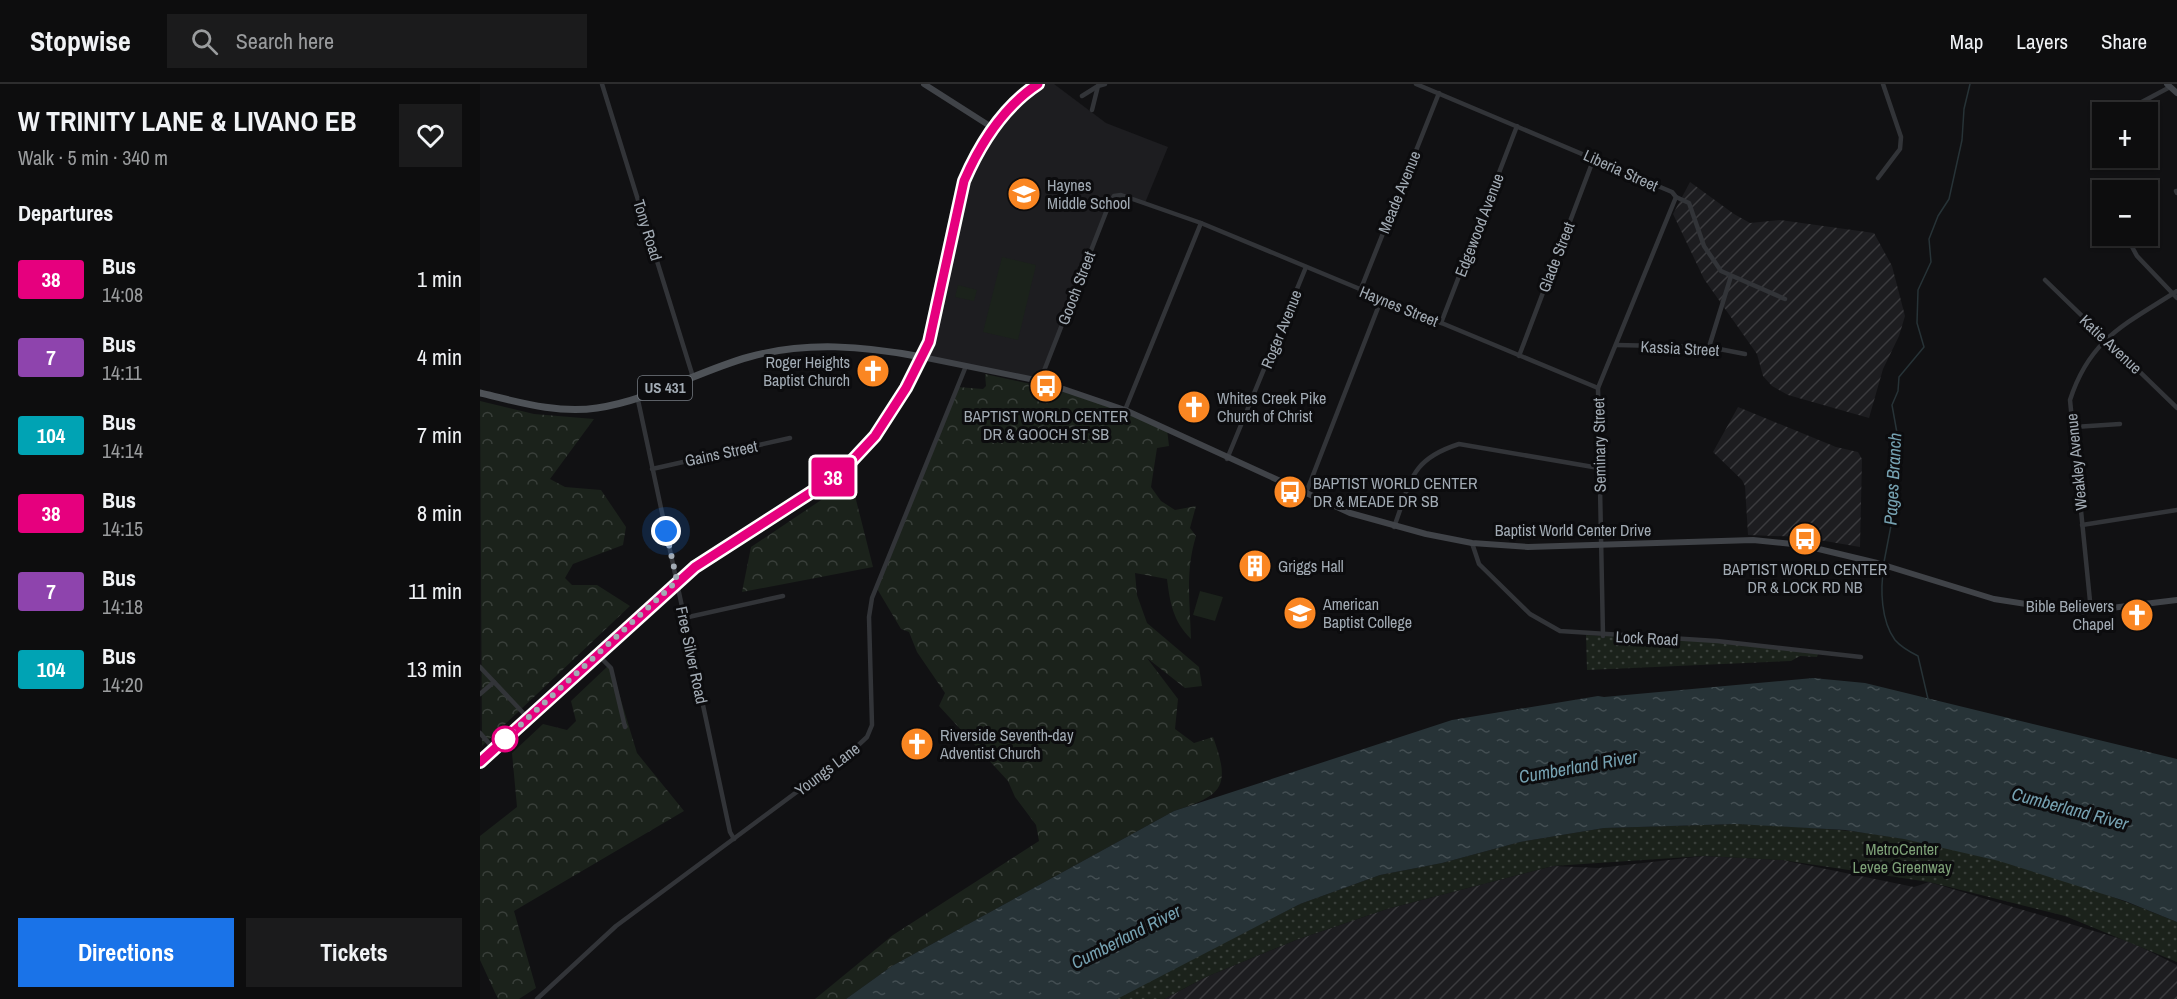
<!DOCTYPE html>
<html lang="en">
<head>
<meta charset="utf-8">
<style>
  :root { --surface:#0d0d0e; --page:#1b1b1c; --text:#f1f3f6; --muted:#9a9c9e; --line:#2d2d2e; --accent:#1a73e8 }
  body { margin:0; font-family:"Archivo Narrow",sans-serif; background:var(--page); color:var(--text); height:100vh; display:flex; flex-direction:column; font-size:22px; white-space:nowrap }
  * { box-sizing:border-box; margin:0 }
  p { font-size:20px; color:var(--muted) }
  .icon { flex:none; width:33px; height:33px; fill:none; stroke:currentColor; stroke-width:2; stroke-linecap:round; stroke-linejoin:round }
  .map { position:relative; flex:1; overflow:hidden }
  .side { display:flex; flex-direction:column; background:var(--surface); width:480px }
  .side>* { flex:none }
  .badge { padding:0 12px; border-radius:4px; font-size:21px; line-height:39px }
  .tools { position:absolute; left:1612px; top:18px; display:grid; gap:12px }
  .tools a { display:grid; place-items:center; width:66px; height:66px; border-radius:0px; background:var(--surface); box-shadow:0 2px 4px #0004,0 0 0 2px var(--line); font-size:30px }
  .you { position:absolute; width:30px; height:30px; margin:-15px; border:4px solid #fff; border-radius:50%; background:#1a73e8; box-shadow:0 0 0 9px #1a73e833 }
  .map>.badge { position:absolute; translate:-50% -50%; box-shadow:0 0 0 3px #fff }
  h2 { padding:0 18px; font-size:22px; line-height:54px }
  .round { display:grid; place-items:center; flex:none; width:63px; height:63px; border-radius:0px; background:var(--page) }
  .head { display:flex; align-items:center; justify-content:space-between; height:102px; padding:0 18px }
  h1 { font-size:28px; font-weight:700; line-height:45px }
  .primary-button { display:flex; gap:12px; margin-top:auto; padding:12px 18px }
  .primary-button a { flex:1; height:69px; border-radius:0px; background:var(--accent); color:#fff; font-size:24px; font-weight:700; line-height:69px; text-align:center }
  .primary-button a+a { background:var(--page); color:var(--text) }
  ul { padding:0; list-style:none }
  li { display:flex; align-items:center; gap:18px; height:78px; padding:0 18px }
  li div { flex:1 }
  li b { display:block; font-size:22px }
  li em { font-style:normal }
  li .badge { min-width:66px; font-weight:700; text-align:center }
  header { display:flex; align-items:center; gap:36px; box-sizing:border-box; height:84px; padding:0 30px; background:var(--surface); border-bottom:2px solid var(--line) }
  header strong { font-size:28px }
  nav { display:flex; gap:33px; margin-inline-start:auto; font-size:21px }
  .search { width:420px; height:54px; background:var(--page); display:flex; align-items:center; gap:15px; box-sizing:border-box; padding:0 21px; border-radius:0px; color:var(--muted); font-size:22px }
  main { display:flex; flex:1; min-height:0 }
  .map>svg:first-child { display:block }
</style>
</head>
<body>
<header>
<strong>Stopwise</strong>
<div class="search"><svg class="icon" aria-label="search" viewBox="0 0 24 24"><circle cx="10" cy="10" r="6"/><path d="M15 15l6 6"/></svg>Search here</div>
<nav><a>Map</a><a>Layers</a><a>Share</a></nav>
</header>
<main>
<section class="side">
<div class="head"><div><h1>W TRINITY LANE &amp; LIVANO EB</h1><p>Walk · 5 min · 340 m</p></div><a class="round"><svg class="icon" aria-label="heart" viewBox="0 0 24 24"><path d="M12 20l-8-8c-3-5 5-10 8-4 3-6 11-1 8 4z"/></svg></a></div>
<h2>Departures</h2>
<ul>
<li><span class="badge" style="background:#e6007e;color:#fff">38</span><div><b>Bus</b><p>14:08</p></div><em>1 min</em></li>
<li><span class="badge" style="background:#8e44ad;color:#fff">7</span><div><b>Bus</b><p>14:11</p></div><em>4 min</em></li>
<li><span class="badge" style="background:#00a3b4;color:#fff">104</span><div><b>Bus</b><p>14:14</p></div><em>7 min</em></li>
<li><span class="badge" style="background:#e6007e;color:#fff">38</span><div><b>Bus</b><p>14:15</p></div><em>8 min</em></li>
<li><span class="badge" style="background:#8e44ad;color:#fff">7</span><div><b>Bus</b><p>14:18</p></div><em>11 min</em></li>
<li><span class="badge" style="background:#00a3b4;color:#fff">104</span><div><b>Bus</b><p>14:20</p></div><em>13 min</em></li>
</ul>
<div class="primary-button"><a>Directions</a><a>Tickets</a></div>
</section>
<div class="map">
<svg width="1697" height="915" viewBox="0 0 1697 915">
  <defs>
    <pattern id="industrial-furrows" width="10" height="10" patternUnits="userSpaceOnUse" patternTransform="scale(1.5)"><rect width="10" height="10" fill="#1d1d20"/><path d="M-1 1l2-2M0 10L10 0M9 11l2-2" fill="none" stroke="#3b3b3e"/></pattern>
    <pattern id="grass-dots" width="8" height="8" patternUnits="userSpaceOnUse" patternTransform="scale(1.5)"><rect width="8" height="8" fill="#1b221b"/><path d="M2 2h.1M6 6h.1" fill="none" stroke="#393f3a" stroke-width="1.8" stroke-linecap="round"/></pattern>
    <pattern id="forest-crowns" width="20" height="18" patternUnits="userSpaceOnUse" patternTransform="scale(1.5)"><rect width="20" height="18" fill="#1b221b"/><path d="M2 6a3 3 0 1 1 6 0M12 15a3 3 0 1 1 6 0" fill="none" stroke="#393f3a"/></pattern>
    <pattern id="water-ripples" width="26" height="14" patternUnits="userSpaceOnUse" patternTransform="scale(1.5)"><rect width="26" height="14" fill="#273337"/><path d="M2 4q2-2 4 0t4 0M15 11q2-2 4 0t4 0" fill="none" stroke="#434e52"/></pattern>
  </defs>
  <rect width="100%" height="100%" fill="#111113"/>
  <!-- built -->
  <path fill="#1d1d20" d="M 558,0 L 574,0 L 626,39 L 688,63 L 665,119 L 641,111 L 634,112 L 560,297 L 442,273 L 449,258 L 484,97 L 513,44 Z"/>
  <!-- industrial -->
  <g fill="url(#industrial-furrows)">
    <path d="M 1210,98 L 1254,130 L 1270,139 L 1300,136 L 1394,149 L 1412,182 L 1425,232 L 1419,252 L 1403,285 L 1389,334 L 1308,311 L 1292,302 L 1283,292 L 1277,270 L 1224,195 L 1193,130 Z"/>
    <path d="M 1258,323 L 1356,363 L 1378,368 L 1382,375 L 1380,463 L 1322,453 L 1268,451 L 1265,402 L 1262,396 L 1233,368 Z"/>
    <path d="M 1224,772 L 1302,776 L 1434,803 L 1449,798 L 1651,858 L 1697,881 L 1697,915 L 684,915 L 726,893 L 816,856 L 907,825 L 1073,782 L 1119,784 Z"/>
  </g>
  <!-- grass -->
  <g fill="url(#grass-dots)">
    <path d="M 1106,551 L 1236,557 L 1338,570 L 1337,573 L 1320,572 L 1311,577 L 1107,586 Z"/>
    <path d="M 1257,740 C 1313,742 1370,745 1426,755 C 1518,772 1610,802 1697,838 L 1697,878 L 1585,832 L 1449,798 L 1302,776 L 1224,772 L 1073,782 L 907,825 L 816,856 L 726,893 L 684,915 L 633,915 L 820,820 L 900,791 L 962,779 L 1040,758 L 1124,744 Z"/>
  </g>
  <!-- forest -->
  <g fill="url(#forest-crowns)">
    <path d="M 505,290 L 551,300 L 560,297 L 687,345 L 689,362 L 677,364 L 671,403 L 681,417 L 695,426 L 716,422 L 710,444 L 716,452 C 705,488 710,518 711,555 C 693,537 690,519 687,495 L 655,489 L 657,511 L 667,539 L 719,583 L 722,602 L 705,604 L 667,574 L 698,615 L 695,645 L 714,659 L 733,653 C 752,704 741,712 694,727 L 412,882 L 366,915 L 335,915 L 413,851 L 559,757 L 556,741 L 535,713 L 528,697 L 459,622 L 465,609 L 437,568 L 429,548 L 421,545 L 396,503 L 478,303 L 503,305 L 506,302 Z"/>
    <path d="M 0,317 L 54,330 L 114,335 L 70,395 L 85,403 L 121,406 L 146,443 L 143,461 L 93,480 L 85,494 L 92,501 L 117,501 L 150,522 L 2,662 Z"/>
    <path d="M 371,396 L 393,483 L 262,508 L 271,463 Z"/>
    <path d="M 130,580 L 157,669 L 204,727 L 34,827 L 56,904 L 39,915 L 18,915 L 0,876 L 0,752 L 37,723 L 32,669 L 63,640 L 87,646 L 96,637 L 91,617 Z"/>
  </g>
  <!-- garden -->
  <g fill="#1b221b">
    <path d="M 522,173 L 556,181 L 538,256 L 503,248 Z"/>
    <path d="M 478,201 L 497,206 L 494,217 L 475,213 Z"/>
    <path d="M 720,507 L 743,513 L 735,537 L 713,531 Z"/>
  </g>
  <!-- water -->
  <path fill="url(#water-ripples)" d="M 1333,594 L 1385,599 L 1697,675 L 1697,838 L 1645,817 L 1519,777 L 1424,755 L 1365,746 L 1257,740 L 1124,744 L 1040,758 L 962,779 L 900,791 L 820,820 L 637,915 L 366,915 L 412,882 L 694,727 L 972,636 L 1118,612 L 1124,613 Z"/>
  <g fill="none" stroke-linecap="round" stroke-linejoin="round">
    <!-- stream -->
    <g stroke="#273337" stroke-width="1.5">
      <path d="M 1404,478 L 1414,426 L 1409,388 L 1417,349 L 1412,321 L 1418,307 L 1419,293 L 1444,263 L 1437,239 L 1438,206 L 1451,178 L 1449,155 L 1458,132 L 1469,115 L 1482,56 L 1484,25 L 1490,0"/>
      <path d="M 1404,483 C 1400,505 1401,537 1415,556 C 1421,563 1430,568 1438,572 L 1448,615"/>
    </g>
    <!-- street -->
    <g stroke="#323438" stroke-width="4.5">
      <path d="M 122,0 L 213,293"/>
      <path d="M 936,0 L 1192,108 L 1196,113 L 1209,119 L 1224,162 L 1241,187 L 1305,215"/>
      <path d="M 602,12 L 618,2"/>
      <path d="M 612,26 L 618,2 L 625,0"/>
      <path d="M 1643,28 L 1690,3"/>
      <path d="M 1398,94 L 1420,65 L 1421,53 L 1403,0"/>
      <path d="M 1696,107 L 1697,109"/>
      <path d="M 1650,159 L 1657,172 L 1697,214"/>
      <path d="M 1565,196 L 1697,324"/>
      <path d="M 880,207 L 959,9"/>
      <path d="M 961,239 L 1037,42"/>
      <path d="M 1136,261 L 1229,263 L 1265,270"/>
      <path d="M 1229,263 L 1251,192"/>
      <path d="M 1039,272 L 1114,74"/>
      <path d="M 560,297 L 630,118 L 634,112 L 641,111 L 721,139 L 1118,304"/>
      <path d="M 158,316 L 250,748 L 254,755"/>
      <path d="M 645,326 L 721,139"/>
      <path d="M 1594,343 L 1640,340"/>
      <path d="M 747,375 L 826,183"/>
      <path d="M 172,385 L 310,354"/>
      <path d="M 826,409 L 901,216"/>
      <path d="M 1602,441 L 1697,426"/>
      <path d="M 914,443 C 931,398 929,376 979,360 L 1119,384"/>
      <path d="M 992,459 L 999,480 L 1050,530 L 1080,547 L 1237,557 L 1381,573"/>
      <path d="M 1611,527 L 1590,316 C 1610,254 1646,240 1697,207"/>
      <path d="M 204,534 L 303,512"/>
      <path d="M 1123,552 L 1118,304 L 1196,113"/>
      <path d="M 117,570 L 131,584 L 145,643"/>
      <path d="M 0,583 L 48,634"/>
      <path d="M 0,610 L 14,598"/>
      <path d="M 0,649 L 14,665"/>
      <path d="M 57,915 L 136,842 L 372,667 L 387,653 L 392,641 L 389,533 L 392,514 L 486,282"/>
    </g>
    <!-- secondary -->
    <g stroke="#404348" stroke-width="6">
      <path d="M 444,0 L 513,44"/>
      <path d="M 1687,0 L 1697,9"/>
      <path d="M 0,678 L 215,483 L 344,400 L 367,382 L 395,352 L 426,304 L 442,273 L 560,297 L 645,326 L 870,429 L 946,450 L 992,459 L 1048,463 L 1273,456 L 1322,461 L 1397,479 L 1514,515 L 1598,528 L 1697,516"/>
    </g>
    <!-- primary -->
    <path stroke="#4e5257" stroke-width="7" d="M 0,309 C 38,318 78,330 117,324 C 171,316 218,287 269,273 C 326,257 384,262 442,273 C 486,177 456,70 558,0"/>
  </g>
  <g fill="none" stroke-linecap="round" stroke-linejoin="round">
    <!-- line casing -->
    <g stroke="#fff" stroke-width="14">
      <path id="line" d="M 0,678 L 215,483 L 344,400 L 367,382 L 395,352 L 426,304 L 449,258 L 484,97 C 500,60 523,23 558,0"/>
    </g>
    <!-- line -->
    <use href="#line" stroke="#e6007e" stroke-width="9"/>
    <!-- walk -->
    <path stroke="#a2abb4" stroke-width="6" stroke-dasharray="0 10.8" d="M 25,655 L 197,497 L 186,447"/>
  </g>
  <!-- icons -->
  <defs>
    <g id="school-disc" transform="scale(1.725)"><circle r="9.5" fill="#fa8622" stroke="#0c0c0e"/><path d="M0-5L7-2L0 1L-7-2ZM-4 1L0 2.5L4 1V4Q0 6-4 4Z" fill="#fff"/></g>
    <g id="church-disc" transform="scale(1.725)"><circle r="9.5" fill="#fa8622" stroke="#0c0c0e"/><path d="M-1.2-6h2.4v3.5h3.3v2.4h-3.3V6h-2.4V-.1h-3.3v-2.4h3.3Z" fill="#fff"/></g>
    <g id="bus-disc" transform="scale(1.725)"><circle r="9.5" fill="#fa8622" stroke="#0c0c0e"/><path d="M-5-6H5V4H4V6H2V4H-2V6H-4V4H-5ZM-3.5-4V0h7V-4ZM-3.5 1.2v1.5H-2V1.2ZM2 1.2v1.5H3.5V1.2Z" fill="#fff"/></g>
    <g id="building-disc" transform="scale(1.725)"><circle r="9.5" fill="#fa8622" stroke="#0c0c0e"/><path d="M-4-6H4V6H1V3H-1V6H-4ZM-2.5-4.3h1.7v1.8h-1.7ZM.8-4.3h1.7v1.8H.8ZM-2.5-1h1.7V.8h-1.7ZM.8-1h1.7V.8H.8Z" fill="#fff"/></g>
  </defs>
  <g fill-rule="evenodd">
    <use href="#school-disc" x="544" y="110"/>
    <use href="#church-disc" x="393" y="287"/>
    <use href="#bus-disc" x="566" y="302"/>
    <use href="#church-disc" x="714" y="323"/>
    <use href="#bus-disc" x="810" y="408"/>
    <use href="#bus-disc" x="1325" y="455"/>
    <use href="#building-disc" x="775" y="482"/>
    <use href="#school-disc" x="820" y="529"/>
    <use href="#church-disc" x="1657" y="531"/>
    <use href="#church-disc" x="437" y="660"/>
  </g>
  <!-- markers -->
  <circle fill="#fff" stroke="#e6007e" stroke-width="3" cx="25" cy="655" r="12"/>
  <g text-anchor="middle" stroke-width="6" stroke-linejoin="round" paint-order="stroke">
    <!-- shield labels -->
    <rect fill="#0c0c0e" stroke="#757b82" stroke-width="1.5" x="158" y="292" width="54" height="24" rx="4.5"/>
    <g font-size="15" font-weight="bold" fill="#a2abb4">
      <text x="185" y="309">US 431</text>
    </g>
    <!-- street labels -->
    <g font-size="16" fill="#a2abb4" stroke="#0c0c0e">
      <text transform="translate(1141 86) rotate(24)" y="6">Liberia Street</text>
      <text transform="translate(919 108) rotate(-68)" y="6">Meade Avenue</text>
      <text transform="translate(999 141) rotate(-69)" y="6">Edgewood Avenue</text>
      <text transform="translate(168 146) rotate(73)" y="6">Tony Road</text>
      <text transform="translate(1076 173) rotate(-69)" y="6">Glade Street</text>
      <text transform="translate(596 204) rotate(-69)" y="6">Gooch Street</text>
      <text transform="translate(919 222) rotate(22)" y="6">Haynes Street</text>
      <text transform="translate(801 245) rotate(-68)" y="6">Roger Avenue</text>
      <text transform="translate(1631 260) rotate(43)" y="6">Katie Avenue</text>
      <text transform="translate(1200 264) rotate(3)" y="6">Kassia Street</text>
      <text transform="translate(1119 361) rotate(-91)" y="6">Seminary Street</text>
      <text transform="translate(241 369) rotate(-12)" y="6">Gains Street</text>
      <text transform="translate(1596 378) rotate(-96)" y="6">Weakley Avenue</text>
      <text x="1093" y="452">Baptist World Center Drive</text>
      <text transform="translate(1167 554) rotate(3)" y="6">Lock Road</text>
      <text transform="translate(212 571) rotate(78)" y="6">Free Silver Road</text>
      <text transform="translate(347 685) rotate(-37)" y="6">Youngs Lane</text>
    </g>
    <!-- poi labels -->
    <g font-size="16" fill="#a2abb4" stroke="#0c0c0e" text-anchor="start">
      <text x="567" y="107">Haynes<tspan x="567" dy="18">Middle School</tspan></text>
      <text x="370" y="284" text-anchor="end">Roger Heights<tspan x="370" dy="18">Baptist Church</tspan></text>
      <text x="737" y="320">Whites Creek Pike<tspan x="737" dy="18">Church of Christ</tspan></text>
      <text x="566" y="338" text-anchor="middle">BAPTIST WORLD CENTER<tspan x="566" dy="18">DR &amp; GOOCH ST SB</tspan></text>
      <text x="833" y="405">BAPTIST WORLD CENTER<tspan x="833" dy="18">DR &amp; MEADE DR SB</tspan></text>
      <text x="798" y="488">Griggs Hall</text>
      <text x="1325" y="491" text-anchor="middle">BAPTIST WORLD CENTER<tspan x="1325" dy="18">DR &amp; LOCK RD NB</tspan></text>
      <text x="843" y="526">American<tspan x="843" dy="18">Baptist College</tspan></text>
      <text x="1634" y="528" text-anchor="end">Bible Believers<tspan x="1634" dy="18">Chapel</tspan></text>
      <text x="460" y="657">Riverside Seventh-day<tspan x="460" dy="18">Adventist Church</tspan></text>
    </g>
    <!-- park labels -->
    <g font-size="16" fill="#7da077" stroke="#0c0c0e">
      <text x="1422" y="771">MetroCenter<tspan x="1422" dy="18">Levee Greenway</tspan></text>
    </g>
    <!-- water labels -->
    <g font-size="18" font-style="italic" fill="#76a2b2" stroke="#0c0c0e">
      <text transform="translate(1413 395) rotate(-87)" y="6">Pages Branch</text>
      <text transform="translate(1098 683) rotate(-10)" y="6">Cumberland River</text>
      <text transform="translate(1590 725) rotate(15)" y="6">Cumberland River</text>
      <text transform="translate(646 853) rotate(-27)" y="6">Cumberland River</text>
    </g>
  </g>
</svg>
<div class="tools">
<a>+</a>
<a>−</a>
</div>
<div class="you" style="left:186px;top:447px"></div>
<b class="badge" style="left:353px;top:393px;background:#e6007e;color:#fff">38</b>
</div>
</main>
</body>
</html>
